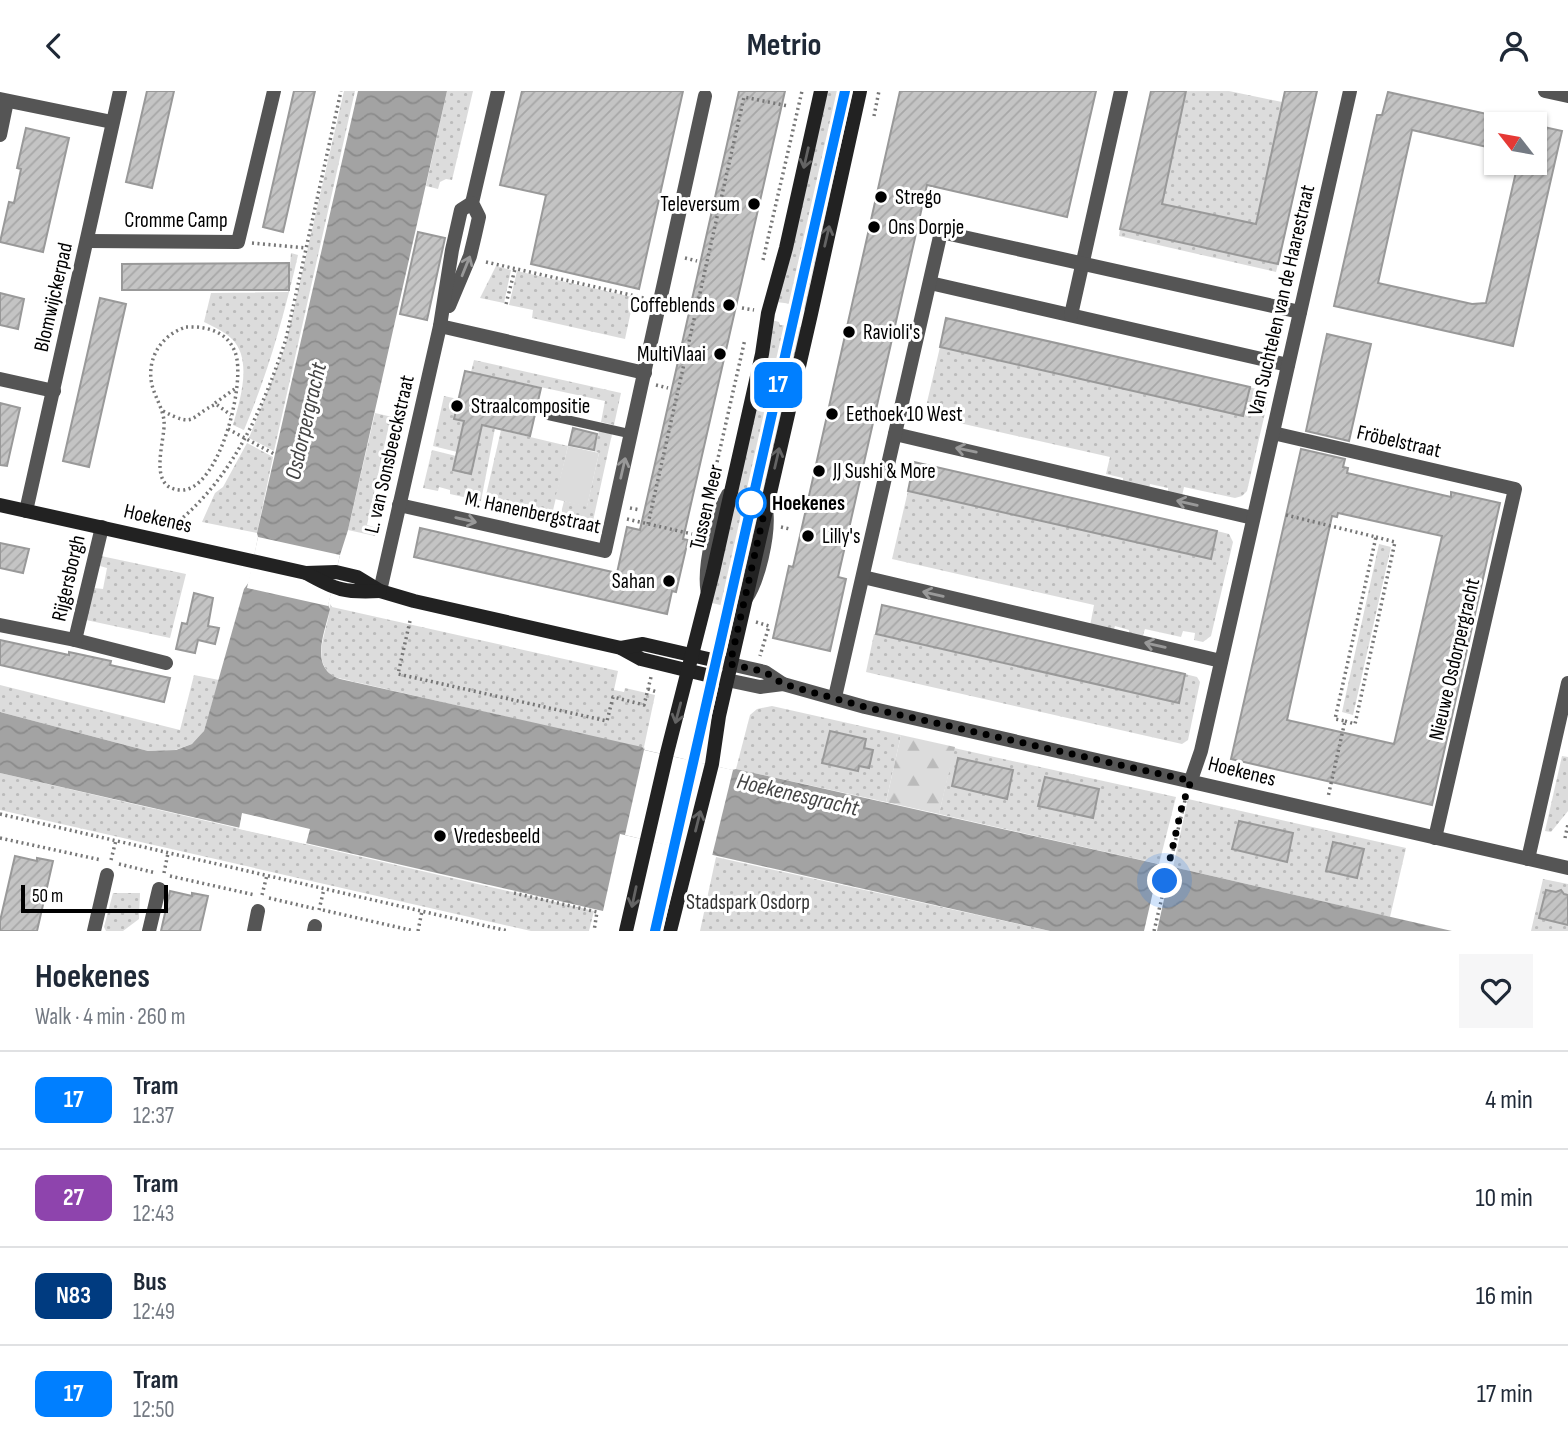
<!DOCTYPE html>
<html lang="en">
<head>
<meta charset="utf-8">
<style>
  :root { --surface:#fff; --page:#f6f6f7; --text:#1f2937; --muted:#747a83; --line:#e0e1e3 }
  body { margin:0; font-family:"Sofia Sans Condensed",sans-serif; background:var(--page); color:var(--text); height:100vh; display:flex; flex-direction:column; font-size:26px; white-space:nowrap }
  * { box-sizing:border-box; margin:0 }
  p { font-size:23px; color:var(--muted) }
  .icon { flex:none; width:38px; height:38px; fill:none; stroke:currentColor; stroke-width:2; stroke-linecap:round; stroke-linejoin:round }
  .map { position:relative; height:840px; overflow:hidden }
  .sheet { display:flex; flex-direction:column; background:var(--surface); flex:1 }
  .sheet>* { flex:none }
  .badge { padding:0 14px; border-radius:10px; font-size:24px; line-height:46px }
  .needle { width:46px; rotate:301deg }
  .buttons { position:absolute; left:1484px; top:21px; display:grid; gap:14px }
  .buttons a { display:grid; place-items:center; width:63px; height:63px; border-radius:0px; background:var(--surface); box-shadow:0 2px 5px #0004; font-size:35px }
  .scale { position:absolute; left:21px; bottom:18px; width:147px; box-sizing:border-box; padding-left:7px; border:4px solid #000; border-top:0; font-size:19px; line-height:24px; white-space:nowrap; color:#000; -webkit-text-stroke:5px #fff; paint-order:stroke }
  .you { position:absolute; width:35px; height:35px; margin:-18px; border:5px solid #fff; border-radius:50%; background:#1a73e8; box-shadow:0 0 0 10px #1a73e833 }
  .map>.badge { position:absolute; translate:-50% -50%; box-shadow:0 0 0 4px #fff }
  .round { display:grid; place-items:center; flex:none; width:74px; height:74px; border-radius:0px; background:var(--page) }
  .overview { display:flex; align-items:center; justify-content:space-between; height:119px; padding:0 35px }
  h1 { font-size:33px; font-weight:700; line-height:52px }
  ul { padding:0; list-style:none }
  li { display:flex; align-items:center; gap:21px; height:98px; padding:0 35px; border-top:2px solid var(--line) }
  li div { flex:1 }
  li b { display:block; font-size:26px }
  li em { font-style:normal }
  li .badge { min-width:77px; font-weight:700; text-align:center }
  header { display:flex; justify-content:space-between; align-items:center; height:91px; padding:0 35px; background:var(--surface); font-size:32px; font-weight:700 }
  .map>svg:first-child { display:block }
</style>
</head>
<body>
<header><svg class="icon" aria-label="back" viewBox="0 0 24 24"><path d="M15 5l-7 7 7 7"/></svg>Metrio<svg class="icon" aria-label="person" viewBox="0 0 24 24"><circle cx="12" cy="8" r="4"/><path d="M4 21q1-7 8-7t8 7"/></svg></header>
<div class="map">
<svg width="1568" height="840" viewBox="0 0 1568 840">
  <defs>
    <pattern id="green-dots" width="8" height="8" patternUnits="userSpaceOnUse" patternTransform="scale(1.75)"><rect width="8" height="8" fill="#dcdcdc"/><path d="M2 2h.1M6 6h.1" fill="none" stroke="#bbb" stroke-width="1.8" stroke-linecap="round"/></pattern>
    <pattern id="forest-firs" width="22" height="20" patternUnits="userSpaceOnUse" patternTransform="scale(1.75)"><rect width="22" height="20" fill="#dcdcdc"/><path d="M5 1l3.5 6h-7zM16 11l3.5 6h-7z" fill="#bbb"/></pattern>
    <pattern id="water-waves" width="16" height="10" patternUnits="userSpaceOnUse" patternTransform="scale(1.75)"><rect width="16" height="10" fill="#a3a3a3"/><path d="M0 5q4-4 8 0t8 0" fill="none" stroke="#8b8b8b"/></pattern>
    <pattern id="building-hatch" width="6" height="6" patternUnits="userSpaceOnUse" patternTransform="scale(1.75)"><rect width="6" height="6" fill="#c4c4c4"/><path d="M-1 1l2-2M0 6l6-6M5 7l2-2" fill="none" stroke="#a7a7a7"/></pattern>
  </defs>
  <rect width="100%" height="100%" fill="#fff"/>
  <!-- green -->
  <g fill="url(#green-dots)">
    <path d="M 344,0 L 355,0 L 274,360 L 249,347 L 285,256 Z"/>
    <path d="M 447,0 L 473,0 L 452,89 L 446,88 L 440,91 L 438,98 L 426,95 Z"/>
    <path d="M 828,0 L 854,0 L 810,193 L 807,219 L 800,217 L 801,214 L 776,211 Z"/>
    <path d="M 1186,0 L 1229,0 L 1282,11 L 1256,133 L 1162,113 Z"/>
    <path d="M 1120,138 L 1278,173 L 1276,181 L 1119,145 Z"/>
    <path d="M 291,162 L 298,164 C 284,225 268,282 244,339 L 233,334 C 240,309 253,269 232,248 C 224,240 214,236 204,231 L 211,202 L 288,201 Z"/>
    <path d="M 496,175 L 511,179 L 504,212 L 480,207 Z"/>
    <path d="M 517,180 L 637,207 L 634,220 L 631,220 L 625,248 L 532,227 L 533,219 L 509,214 Z"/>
    <path d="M 772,229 L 779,231 L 780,234 L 803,236 L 793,270 L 737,518 L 712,512 Z"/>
    <path d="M 940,256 L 1243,325 L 1250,296 L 1259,299 L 1267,305 L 1268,309 L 1247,400 L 1242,405 L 1235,407 L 1184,396 L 1182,405 L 1168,402 L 1168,397 L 1150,393 L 1149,398 L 1123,392 L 1123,387 L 1106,383 L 1110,366 L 924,324 Z"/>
    <path d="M 474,269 L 621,302 L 614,334 L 601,331 L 605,310 L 471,281 Z"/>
    <path d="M 444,305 L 458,308 L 454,327 L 464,330 L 457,361 L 433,355 Z"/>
    <path d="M 375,322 L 401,328 L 399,336 L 389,334 L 367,434 L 377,437 L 375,445 L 348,439 Z"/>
    <path d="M 482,334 L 495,337 L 481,410 L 450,403 L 450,399 L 439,396 L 438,400 L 423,397 L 432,359 L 456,365 L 453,379 L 471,383 Z"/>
    <path d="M 501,339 L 568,355 L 551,428 L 484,413 Z"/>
    <path d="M 599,340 L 612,343 L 593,430 L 583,435 L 559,430 L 564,410 L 587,415 L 599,362 L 594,360 Z"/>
    <path d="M 247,352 L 273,366 L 257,442 L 202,431 L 215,402 L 223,396 Z"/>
    <path d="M 908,400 L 1211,468 L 1217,440 L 1229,443 L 1233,451 L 1211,545 L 1203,551 L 1194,549 L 1195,542 L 1183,540 L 1181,546 L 1145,538 L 1142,547 L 1129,544 L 1129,539 L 1115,535 L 1113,541 L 1090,535 L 1094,514 L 892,468 Z"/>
    <path d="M 1379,453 L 1391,456 L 1353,624 L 1342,621 Z"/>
    <path d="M 101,465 L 186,483 L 170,547 L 86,529 L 94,497 L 103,498 L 107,477 L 100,475 Z"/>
    <path d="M 330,513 L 332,516 L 618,580 L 614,599 L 624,601 L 625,597 L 655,604 L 644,656 L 645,658 L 334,586 C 308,568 330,538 330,513 Z"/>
    <path d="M 874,543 L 1178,612 L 1185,583 L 1197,586 L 1200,591 L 1188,649 L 1182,653 L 866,581 Z"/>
    <path d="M 194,584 L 219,589 L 204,640 L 199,648 L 192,653 L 175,659 L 148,660 L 0,621 L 0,594 L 180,639 Z"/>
    <path d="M 772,615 L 901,644 L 886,711 L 736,678 L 750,624 L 757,618 Z"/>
    <path d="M 954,657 L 1176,706 L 1159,773 L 939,723 Z"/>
    <path d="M 1562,665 L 1568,666 L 1568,720 L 1551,741 L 1545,740 Z"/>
    <path d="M 0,682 L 594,820 L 589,840 L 531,840 L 0,719 Z"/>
    <path d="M 1188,708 L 1406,757 L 1390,826 L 1173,776 Z"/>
    <path d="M 716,766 L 1050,840 L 700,840 Z"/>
    <path d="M 1543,788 L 1568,793 L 1568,840 L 1531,840 Z"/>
    <path d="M 113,802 L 140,802 L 139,828 L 123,840 L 106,840 L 104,836 Z"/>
  </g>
  <!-- forest -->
  <path fill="url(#forest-firs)" d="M 901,644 L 955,656 L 939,723 L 886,711 Z"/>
  <!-- pitch -->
  <path fill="#dcdcdc" d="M 568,355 L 599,362 L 587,416 L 555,408 Z"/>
  <!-- water -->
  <path fill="url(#water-waves)" d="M 358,0 L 447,0 L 348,439 L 340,464 L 328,514 L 330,518 C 325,541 308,577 340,588 L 642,656 L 645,659 L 732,679 L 736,678 L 1158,773 L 1158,779 L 1172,782 L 1173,776 L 1452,840 L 1050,840 L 620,743 L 603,820 L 0,682 L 0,621 L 148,660 L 176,659 L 192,653 L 204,640 L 244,498 L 249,491 L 258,446 L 257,442 Z"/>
  <!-- pier -->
  <g fill="#fff">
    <path d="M 258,446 L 340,464 L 328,515 L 247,497 Z"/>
    <path d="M 644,659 L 733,679 L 712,765 L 625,744 Z"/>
    <path d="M 242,722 L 310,738 L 306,753 L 239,738 Z"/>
    <path d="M 1160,770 L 1161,776 L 1169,778 L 1172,772 L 1157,840 L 1144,840 Z"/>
  </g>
  <!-- building -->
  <g fill="url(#building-hatch)" stroke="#999" stroke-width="2" fill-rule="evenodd">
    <path d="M 147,0 L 174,0 L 152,97 L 126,91 Z"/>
    <path d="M 294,0 L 315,0 L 283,141 L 263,136 Z"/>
    <path d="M 522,0 L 683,0 L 639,198 L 531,173 L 546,104 L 500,94 Z"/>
    <path d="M 739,0 L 785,0 L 683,448 L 688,449 L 676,501 L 672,500 L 667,523 L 414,466 L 420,437 L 617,482 L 627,436 L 640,439 Z"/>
    <path d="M 900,0 L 1096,0 L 1067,126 L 927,94 L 838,486 L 846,488 L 830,560 L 773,547 L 789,475 L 793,476 Z"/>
    <path d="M 1151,0 L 1186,0 L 1162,113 L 1256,133 L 1285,0 L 1317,0 L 1278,173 L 1120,138 Z"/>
    <path d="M 1388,1 L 1496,25 L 1496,58 L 1412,39 L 1378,192 L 1472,213 L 1486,212 L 1518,72 L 1535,72 L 1535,34 L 1562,40 L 1513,255 L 1334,215 L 1377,24 L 1382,24 Z"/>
    <path d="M 26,37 L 69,47 L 43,161 L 0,151 L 9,111 L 14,112 L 21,78 L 17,77 Z"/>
    <path d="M 418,141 L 445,147 L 427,229 L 400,223 Z"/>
    <path d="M 289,172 L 289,199 L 122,199 L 122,173 Z"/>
    <path d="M 0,202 L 24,208 L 18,238 L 0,234 Z"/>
    <path d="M 100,207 L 126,213 L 89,376 L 63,370 Z"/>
    <path d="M 946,227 L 1250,296 L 1243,325 L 940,256 Z"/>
    <path d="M 1327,243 L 1371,253 L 1349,350 L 1306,340 Z"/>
    <path d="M 465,280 L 541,297 L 530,345 L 482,334 L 471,383 L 453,379 L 464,330 L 454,328 Z"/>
    <path d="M 0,312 L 20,317 L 7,375 L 0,374 Z"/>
    <path d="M 573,337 L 597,343 L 594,359 L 569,354 Z"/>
    <path d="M 1301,358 L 1345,368 L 1343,376 L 1348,377 L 1347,382 L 1451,406 L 1451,401 L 1500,412 L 1432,714 L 1231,668 ZM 1338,422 L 1442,445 L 1394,653 L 1287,629 L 1332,425 L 1337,426 Z"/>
    <path d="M 914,371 L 1217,440 L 1211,468 L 908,400 Z"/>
    <path d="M 0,452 L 29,458 L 23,482 L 0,477 Z"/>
    <path d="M 194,502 L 213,507 L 208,535 L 219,537 L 215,553 L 198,549 L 195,562 L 176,558 L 182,532 L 187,533 Z"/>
    <path d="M 882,514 L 1185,583 L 1179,612 L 876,543 Z"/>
    <path d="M 0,549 L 69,564 L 69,561 L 111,570 L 110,574 L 170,587 L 164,611 L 0,574 Z"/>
    <path d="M 830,640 L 866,648 L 864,657 L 873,659 L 869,677 L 859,675 L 858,680 L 822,672 Z"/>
    <path d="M 958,667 L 1013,679 L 1007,708 L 952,695 Z"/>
    <path d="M 1045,686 L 1099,698 L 1093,727 L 1038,715 Z"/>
    <path d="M 1239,730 L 1293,742 L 1287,771 L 1232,758 Z"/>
    <path d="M 1333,751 L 1364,758 L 1357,787 L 1326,780 Z"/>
    <path d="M 15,765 L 37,770 L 37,767 L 53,770 L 37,840 L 0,840 L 0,830 Z"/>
    <path d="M 1546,799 L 1556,801 L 1561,799 L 1564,803 L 1568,804 L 1568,834 L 1539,827 Z"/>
    <path d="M 170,800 L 192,805 L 192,802 L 208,805 L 200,840 L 161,840 Z"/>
  </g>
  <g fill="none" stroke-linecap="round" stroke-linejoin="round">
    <!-- path -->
    <g stroke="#777" stroke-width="3.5" stroke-dasharray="2 3.5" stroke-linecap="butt">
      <path d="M 874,25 L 879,0"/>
      <path d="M 252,152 L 306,157"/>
      <path d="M 685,167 L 697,170"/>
      <path d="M 763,169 L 802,0"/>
      <path d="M 486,171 L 644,207"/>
      <path d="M 506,213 L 515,178"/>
      <path d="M 742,217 L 754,219"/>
      <path d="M 186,236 C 206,235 227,240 235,261 C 247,290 219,402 180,399 C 146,397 166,348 164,330 C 163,318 155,306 152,294 C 146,268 161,244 186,236 Z"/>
      <path d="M 656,294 L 668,297"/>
      <path d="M 215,312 L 236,297"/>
      <path d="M 163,320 C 197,338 189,325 216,313 L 231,324"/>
      <path d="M 228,338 L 276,364"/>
      <path d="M 711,398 L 745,248"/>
      <path d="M 630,417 L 640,419"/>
      <path d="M 1286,424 L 1376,446 L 1335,628 L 1345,630 L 1328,706"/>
      <path d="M 627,428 L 692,443"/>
      <path d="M 179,430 C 235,383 264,315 286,248 L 341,0"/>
      <path d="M 648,433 L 744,6 L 788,15"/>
      <path d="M 781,436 L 790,438"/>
      <path d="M 410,530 L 398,583 L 607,630 L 613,606 L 644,614 L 651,586"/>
      <path d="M 756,531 L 769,535 L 760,565"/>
      <path d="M 648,598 L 657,601"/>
      <path d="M 1345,630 L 1355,633 L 1395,451 L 1376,446"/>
      <path d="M 0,723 L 508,840"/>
      <path d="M 0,747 L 101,769"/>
      <path d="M 1565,747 L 1568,733"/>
      <path d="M 111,769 L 116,749"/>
      <path d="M 119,773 L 156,782"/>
      <path d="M 164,782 L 168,762"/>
      <path d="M 170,785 L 255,804"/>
      <path d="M 514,802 L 597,821 L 594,840"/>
      <path d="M 262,804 L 267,784"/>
      <path d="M 269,807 L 316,818"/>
      <path d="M 319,819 L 324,798"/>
      <path d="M 323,819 L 414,840"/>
      <path d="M 418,840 L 422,820"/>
      <path d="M 1154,840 L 1186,705"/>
    </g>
    <!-- lane -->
    <g stroke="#555" stroke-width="9">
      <path d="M 546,324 L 631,343"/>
      <path d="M 705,500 C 701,474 713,425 726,402"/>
      <path d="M 748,509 C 761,490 771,446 769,422"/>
    </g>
    <!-- street -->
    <g stroke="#555" stroke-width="14">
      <path d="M 1545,0 L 1568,5"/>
      <path d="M 0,8 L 112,31"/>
      <path d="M 0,44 L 7,10"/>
      <path d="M 87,150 L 238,151 L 274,0"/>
      <path d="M 930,192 L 1288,274"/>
      <path d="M 449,215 L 470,165 L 475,144 L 479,126 L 472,112 L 498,0"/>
      <path d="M 1071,224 L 1121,0"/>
      <path d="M 440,235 L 645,282"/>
      <path d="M 0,288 L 54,300"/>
      <path d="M 1273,342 L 1515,398 L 1435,747"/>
      <path d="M 895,343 C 1015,370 1134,399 1253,427"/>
      <path d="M 399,414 L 605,460 L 705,5"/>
      <path d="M 26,420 L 120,0"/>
      <path d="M 863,486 L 1221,570"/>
      <path d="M 380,500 L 440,235 L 452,159 L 461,119 L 472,112"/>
      <path d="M 0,534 L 75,549 L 166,572"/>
      <path d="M 75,549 L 102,436"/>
      <path d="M 730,573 L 765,581 L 783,593 L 865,616 L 1568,777"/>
      <path d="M 727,589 L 760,596 L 783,593"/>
      <path d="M 835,606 L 941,141 L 1300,221"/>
      <path d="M 1191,689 L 1201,660 L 1350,0"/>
      <path d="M 1528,768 L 1568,592"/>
      <path d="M 94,840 L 107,784"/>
      <path d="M 149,840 L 159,798"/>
      <path d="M 254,840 L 258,820"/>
      <path d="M 314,840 L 315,835"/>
    </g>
    <!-- secondary -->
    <g stroke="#222" stroke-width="14">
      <path d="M 0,414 L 306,482 L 336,481 L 357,486 L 380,500 L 414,510 L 621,557 L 641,568 L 727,589"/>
      <path d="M 306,482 C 336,499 345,502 380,500"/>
      <path d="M 621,557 L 643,553 L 730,573"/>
      <path d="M 626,840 L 667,662 L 713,481 L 762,263 L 768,222 L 786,157 L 821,0"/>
      <path d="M 670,840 L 712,673 L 719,625 L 811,223 L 860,0"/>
    </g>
    <!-- tram -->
    <path stroke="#000" stroke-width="2" d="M 655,840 L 845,0"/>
  </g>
  <!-- one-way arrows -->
  <defs><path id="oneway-shaft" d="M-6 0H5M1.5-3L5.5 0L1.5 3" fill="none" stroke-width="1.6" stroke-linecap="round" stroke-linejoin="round" transform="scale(1.75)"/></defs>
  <g stroke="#646464">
    <use href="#oneway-shaft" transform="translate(806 67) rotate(103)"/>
    <use href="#oneway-shaft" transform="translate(827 145) rotate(-77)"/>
    <use href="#oneway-shaft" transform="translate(777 367) rotate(-77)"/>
    <use href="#oneway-shaft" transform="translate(678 622) rotate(105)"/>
    <use href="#oneway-shaft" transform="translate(698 730) rotate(-76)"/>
    <use href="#oneway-shaft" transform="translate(634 806) rotate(102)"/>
  </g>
  <g stroke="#999">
    <use href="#oneway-shaft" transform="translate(466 175) rotate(-68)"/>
    <use href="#oneway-shaft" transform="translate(966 359) rotate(-168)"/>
    <use href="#oneway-shaft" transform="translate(623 377) rotate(-77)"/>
    <use href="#oneway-shaft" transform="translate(1187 412) rotate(-167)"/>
    <use href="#oneway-shaft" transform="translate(466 429) rotate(13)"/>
    <use href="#oneway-shaft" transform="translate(933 503) rotate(-167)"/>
    <use href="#oneway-shaft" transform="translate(1155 554) rotate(-167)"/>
  </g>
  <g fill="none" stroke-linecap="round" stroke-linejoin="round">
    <!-- line casing -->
    <g stroke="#fff" stroke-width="16">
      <path id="line" d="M 655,840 L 845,0"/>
    </g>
    <!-- line -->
    <use href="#line" stroke="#007fff" stroke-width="10"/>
    <!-- walk -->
    <path stroke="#000" stroke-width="7" stroke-dasharray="0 12.6" d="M 751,412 L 765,418 L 730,573 L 765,581 L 783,593 L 865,616 L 1191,690 L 1182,715 L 1165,790"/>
  </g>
  <!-- markers -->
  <g fill="#000" stroke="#fff" stroke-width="2.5">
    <circle cx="881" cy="106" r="7"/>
    <circle cx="754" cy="113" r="7"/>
    <circle cx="874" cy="136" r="7"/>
    <circle cx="729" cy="214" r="7"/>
    <circle cx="849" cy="241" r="7"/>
    <circle cx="720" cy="263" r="7"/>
    <circle cx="457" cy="315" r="7"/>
    <circle cx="832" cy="323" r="7"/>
    <circle cx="819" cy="380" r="7"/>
    <circle cx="808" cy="445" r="7"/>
    <circle cx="669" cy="490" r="7"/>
    <circle cx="440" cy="745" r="7"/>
  </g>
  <circle fill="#fff" stroke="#007fff" stroke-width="3.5" cx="751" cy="412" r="14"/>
  <g text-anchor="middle" stroke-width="6" stroke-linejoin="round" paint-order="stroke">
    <!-- poi labels -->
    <g font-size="21" fill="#000" stroke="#fff" text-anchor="start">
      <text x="895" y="113">Strego</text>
      <text x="740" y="120" text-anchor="end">Televersum</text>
      <text x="888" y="143">Ons Dorpje</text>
      <text x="715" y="221" text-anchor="end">Coffeblends</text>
      <text x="863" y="248">Ravioli's</text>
      <text x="706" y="270" text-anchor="end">MultiVlaai</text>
      <text x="471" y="322">Straalcompositie</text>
      <text x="846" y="330">Eethoek 10 West</text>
      <text x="833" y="387">JJ Sushi &amp; More</text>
      <text x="822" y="452">Lilly's</text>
      <text x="655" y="497" text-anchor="end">Sahan</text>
      <text x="454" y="752">Vredesbeeld</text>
    </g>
    <!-- street labels -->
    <g font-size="21" fill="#000" stroke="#fff">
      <text x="176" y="136">Cromme Camp</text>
      <text transform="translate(53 206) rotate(-77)" y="7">Blomwijckerpad</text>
      <text transform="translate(1281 209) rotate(-77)" y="7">Van Suchtelen van de Haarestraat</text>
      <text transform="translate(1399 350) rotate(13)" y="7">Fröbelstraat</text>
      <text transform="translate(389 363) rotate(-77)" y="7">L. van Sonsbeeckstraat</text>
      <text transform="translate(706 416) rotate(-77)" y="7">Tussen Meer</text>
      <text transform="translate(533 421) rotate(12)" y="7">M. Hanenbergstraat</text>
      <text transform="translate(158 427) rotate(13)" y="7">Hoekenes</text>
      <text transform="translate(68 487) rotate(-77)" y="7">Rijgersborgh</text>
      <text transform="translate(1454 568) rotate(-77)" y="7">Nieuwe Osdorpergracht</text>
      <text transform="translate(1242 680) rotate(14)" y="7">Hoekenes</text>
    </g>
    <!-- stop labels -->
    <g font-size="21" font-weight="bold" fill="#000" stroke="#fff" text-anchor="start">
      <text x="772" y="419">Hoekenes</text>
    </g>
    <!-- park labels -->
    <g font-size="21" fill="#333" stroke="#fff">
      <text x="748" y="818">Stadspark Osdorp</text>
    </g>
    <!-- water labels -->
    <g font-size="23" font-style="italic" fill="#444" stroke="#fff">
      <text transform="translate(305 330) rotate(-77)" y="8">Osdorpergracht</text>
      <text transform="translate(798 703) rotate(13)" y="8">Hoekenesgracht</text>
    </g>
  </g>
</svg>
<div class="buttons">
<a><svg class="needle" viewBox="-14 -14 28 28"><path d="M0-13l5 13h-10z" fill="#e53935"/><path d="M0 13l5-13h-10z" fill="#747a83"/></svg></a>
</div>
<div class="scale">50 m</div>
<div class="you" style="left:1165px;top:790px"></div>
<b class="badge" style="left:778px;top:294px;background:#007fff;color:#fff">17</b>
</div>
<section class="sheet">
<div class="overview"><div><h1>Hoekenes</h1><p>Walk · 4 min · 260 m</p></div><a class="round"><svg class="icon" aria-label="heart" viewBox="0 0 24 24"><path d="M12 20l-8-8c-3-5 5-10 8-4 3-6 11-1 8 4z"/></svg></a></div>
<ul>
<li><span class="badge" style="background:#007fff;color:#fff">17</span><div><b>Tram</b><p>12:37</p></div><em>4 min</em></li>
<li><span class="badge" style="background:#8e44ad;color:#fff">27</span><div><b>Tram</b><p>12:43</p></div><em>10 min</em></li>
<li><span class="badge" style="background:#003b80;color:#fff">N83</span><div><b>Bus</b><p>12:49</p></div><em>16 min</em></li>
<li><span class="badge" style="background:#007fff;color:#fff">17</span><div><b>Tram</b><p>12:50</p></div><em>17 min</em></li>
</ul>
</section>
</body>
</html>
